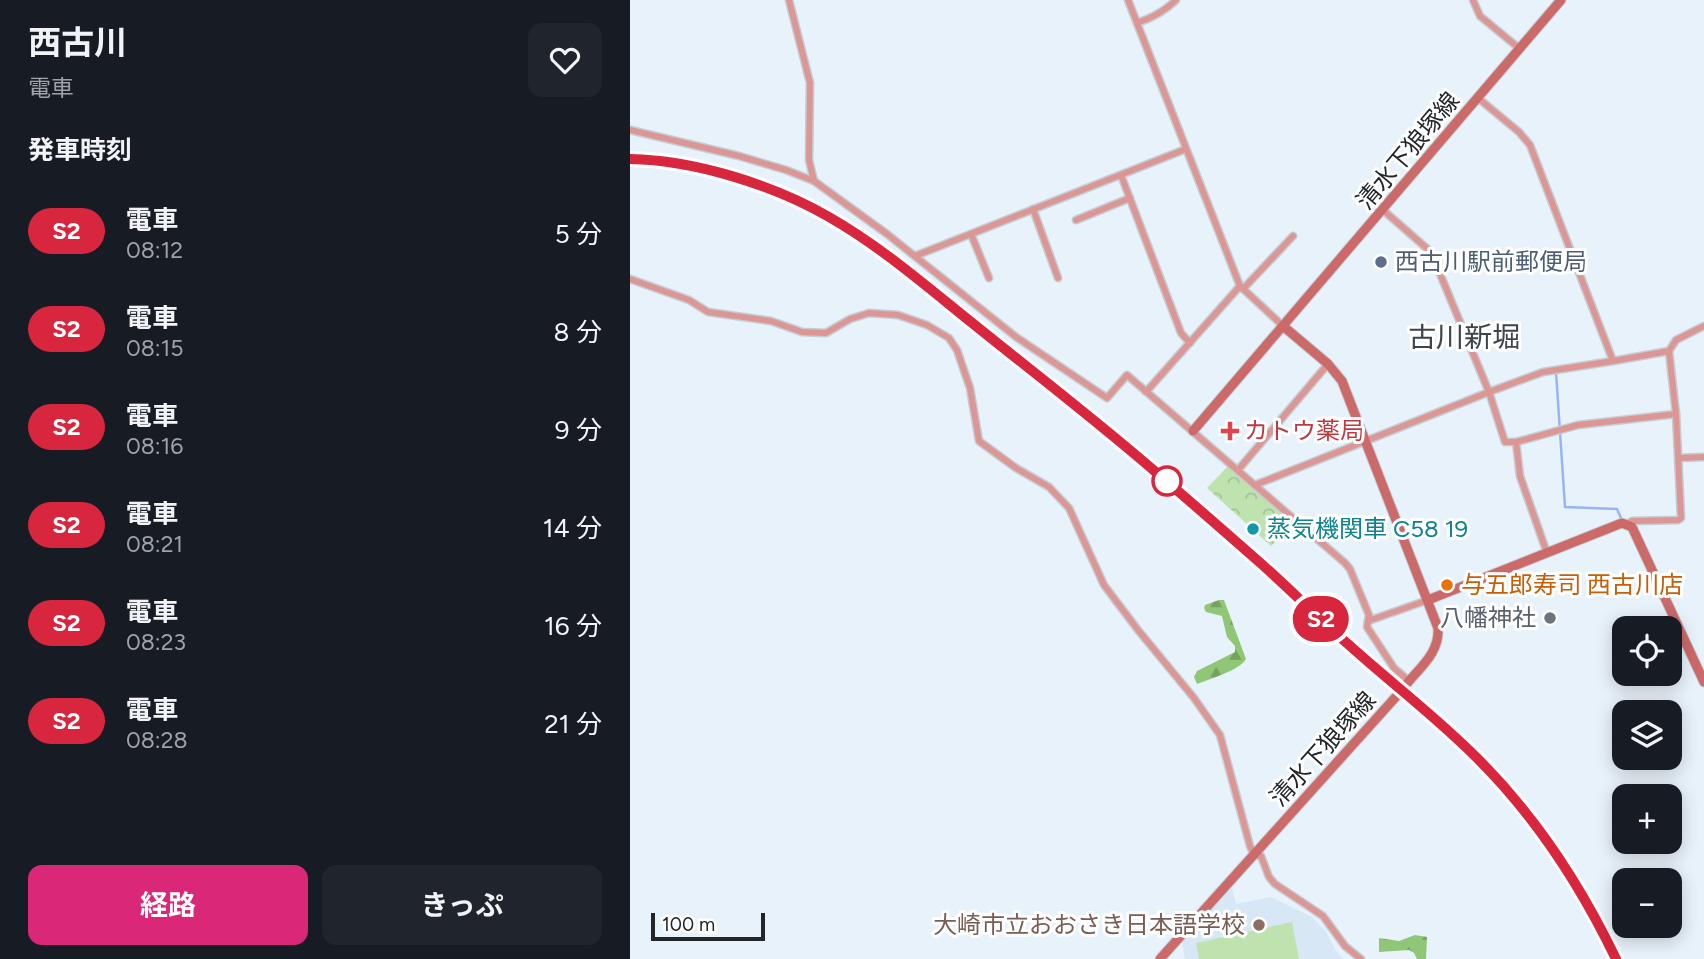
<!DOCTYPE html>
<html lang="ja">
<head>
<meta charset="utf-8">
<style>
  :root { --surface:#171b24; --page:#20242c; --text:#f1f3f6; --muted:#9ea1a6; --accent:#db2777 }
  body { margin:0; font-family:Figtree,"Noto Sans JP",sans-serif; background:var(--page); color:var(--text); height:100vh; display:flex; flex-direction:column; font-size:26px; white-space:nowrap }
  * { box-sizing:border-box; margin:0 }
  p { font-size:23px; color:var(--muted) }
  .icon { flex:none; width:38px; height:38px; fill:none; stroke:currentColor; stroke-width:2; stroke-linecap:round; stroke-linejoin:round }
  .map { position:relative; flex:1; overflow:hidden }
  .side { display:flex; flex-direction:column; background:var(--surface); width:630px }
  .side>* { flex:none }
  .badge { padding:0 14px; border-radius:23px; font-size:24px; line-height:46px }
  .buttons { position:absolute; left:982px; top:616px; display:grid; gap:14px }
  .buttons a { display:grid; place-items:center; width:70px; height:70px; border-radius:14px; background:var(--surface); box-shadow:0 4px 18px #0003; font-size:35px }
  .scale { position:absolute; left:21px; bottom:18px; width:114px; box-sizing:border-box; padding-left:7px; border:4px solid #222629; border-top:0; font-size:19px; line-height:24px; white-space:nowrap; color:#222629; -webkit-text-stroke:5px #fff; paint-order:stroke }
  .map>.badge { position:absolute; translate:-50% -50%; box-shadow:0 0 0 4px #fff }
  h2 { padding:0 28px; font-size:26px; line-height:63px }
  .round { display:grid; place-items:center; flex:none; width:74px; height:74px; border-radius:14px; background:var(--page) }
  .head { display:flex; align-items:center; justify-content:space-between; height:119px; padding:0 28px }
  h1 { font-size:33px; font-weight:700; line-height:52px }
  .action { display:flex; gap:14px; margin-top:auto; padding:14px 28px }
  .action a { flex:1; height:80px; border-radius:14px; background:var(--accent); color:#fff; font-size:28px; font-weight:700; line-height:80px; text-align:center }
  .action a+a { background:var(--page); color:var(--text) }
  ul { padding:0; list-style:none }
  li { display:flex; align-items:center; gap:21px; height:98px; padding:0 28px }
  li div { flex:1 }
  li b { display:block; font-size:26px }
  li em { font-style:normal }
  li .badge { min-width:77px; font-weight:700; text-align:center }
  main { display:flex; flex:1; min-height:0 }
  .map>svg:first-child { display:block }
</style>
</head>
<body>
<main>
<section class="side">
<div class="head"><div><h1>西古川</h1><p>電車</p></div><a class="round"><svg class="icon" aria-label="heart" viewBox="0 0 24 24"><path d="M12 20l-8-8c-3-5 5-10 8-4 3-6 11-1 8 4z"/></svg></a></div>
<h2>発車時刻</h2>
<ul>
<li><span class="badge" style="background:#d7263d;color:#fff">S2</span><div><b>電車</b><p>08:12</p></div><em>5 分</em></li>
<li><span class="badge" style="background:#d7263d;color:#fff">S2</span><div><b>電車</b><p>08:15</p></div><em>8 分</em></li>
<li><span class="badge" style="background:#d7263d;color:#fff">S2</span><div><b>電車</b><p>08:16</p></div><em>9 分</em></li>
<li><span class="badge" style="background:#d7263d;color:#fff">S2</span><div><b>電車</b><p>08:21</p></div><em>14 分</em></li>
<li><span class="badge" style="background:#d7263d;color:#fff">S2</span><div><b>電車</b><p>08:23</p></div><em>16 分</em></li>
<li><span class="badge" style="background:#d7263d;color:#fff">S2</span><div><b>電車</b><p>08:28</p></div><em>21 分</em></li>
</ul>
<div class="action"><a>経路</a><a>きっぷ</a></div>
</section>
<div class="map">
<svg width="1074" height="959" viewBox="0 0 1074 959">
  <defs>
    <pattern id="forest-firs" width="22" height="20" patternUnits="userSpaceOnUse" patternTransform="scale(1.75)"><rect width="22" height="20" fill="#90c776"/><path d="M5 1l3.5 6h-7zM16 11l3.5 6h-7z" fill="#75a161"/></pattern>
    <pattern id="park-crowns" width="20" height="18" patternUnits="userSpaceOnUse" patternTransform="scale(1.75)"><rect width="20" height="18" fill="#bfe3af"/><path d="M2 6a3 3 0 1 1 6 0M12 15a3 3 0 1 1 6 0" fill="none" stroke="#a4c397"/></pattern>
  </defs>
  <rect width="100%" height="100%" fill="#e8f2fa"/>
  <!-- built -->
  <path fill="#d7e7f5" d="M 602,888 L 606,904 L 641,897 L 682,917 L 696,932 L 706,951 L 714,959 L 555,959 L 552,942 Z"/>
  <!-- forest -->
  <g fill="url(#forest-firs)">
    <path d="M 589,600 L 594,600 L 616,659 C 610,670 580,679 567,684 L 564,677 L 567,671 L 605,652 L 605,646 L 597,637 L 592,616 L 576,612 L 574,608 L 575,605 Z"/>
    <path d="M 785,935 L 797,937 L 796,959 L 787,959 L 784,953 L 779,950 L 749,952 L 749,938 L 769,941 Z"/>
  </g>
  <!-- park -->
  <path fill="url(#park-crowns)" d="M 598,466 L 664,523 L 641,546 L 577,488 Z"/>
  <!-- garden -->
  <path fill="#bfe3af" d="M 662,922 L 669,959 L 569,959 L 566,943 Z"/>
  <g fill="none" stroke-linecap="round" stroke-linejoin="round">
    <!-- stream -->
    <path stroke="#95b5f5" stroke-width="2.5" d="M 926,372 L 935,507 L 987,509 L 991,518"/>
    <!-- street casing -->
    <g stroke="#c4cdd4" stroke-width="9">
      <g id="street">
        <path d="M 159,0 L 180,83 L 179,160 L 184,181"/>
        <path d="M 498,0 L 610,286 L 653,326"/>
        <path d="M 843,0 L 850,16 L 890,49"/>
        <path d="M 507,23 C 522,18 535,11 546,0"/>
        <path d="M 0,130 L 109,156 L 156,170 L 184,181 L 257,234 L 386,337 L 477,398 L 497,375 L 715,563 L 720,569 L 739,615 L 737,627 L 764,668 L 779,681"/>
        <path d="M 491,175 L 551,333 L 560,343"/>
        <path d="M 403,209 L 428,278"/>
        <path d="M 753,210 L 801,252 L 859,392 L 913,372 L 983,361 L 900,145 L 889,132 L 848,98"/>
        <path d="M 446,220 L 500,198"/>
        <path d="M 341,234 L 359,278"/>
        <path d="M 285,256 L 556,149"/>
        <path d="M 0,279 L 59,300 L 78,312 L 141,321 L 172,332 L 196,333 L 220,319 L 239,313 L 268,315 L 297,325 L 319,338 L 327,350 L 340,388 L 349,441 L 386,468 L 419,487 L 439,508 L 474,585 L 508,630 L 564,698 L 590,735 L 620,846 L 624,855 L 631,856 L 639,877 L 645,884 L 693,916 L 715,946 L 731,959"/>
        <path d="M 613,289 L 663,236"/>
        <path d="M 983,361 L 1039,351"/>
        <path d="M 516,392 L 610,286"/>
        <path d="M 886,442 L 890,476 L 917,553"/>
        <path d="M 1049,458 L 1074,457"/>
        <path d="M 608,470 L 698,364"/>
        <path d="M 625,485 L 859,392 L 875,442 L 886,442 L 948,425 L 1046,414"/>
        <path d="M 997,524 L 1002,521 L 1048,520 L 1051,518 L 1046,414 L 1039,351 L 1046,340 L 1074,326"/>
        <path d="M 738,621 L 798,600"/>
      </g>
    </g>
    <!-- secondary casing -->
    <g stroke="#c4cdd4" stroke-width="11">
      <g id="secondary">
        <path d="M 563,431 L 931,0"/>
        <path d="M 798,600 L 992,523 L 1002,527 L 1074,682"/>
        <path d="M 530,959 L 772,690 C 786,670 810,655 808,628 L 712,381 L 698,364 L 653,326"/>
      </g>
    </g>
    <!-- street -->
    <use href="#street" stroke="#dc9795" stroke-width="6"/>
    <!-- secondary -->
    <use href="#secondary" stroke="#cc6969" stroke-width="9"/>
    <!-- rail casing -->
    <g stroke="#6e757a" stroke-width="5">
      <path id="rail" d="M 0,159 C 64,160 144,185 199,217 C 250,246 295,285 341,322 C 398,368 457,413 513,461 C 551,494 589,526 627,560 C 658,587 687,617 718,644 C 760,682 805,716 845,756 C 905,815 950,884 986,959"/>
    </g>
    <!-- rail -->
    <use href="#rail" stroke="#fff" stroke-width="2.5" stroke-dasharray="8" stroke-linecap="butt"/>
  </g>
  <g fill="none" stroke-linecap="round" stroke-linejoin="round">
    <!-- line casing -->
    <g stroke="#fff" stroke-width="16">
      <path id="line" d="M 0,159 C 64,160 144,185 199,217 C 250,246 295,285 341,322 C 403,372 467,421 528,474 C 561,502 594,531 627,560 C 658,587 687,617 718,644 C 760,682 805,716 845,756 C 905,815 950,884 986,959"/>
    </g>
    <!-- line -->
    <use href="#line" stroke="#d7263d" stroke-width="10"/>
  </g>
  <!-- markers -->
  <circle fill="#5c6f8a" stroke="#fff" stroke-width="2.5" cx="751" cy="262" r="7"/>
  <path fill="#e0444e" stroke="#fff" stroke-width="2.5" d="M596.5 420.5h7v7h7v7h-7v7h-7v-7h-7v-7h7z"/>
  <circle fill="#fff" stroke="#d7263d" stroke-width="3.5" cx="537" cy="481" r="14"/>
  <circle fill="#0f9aa8" stroke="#fff" stroke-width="2.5" cx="623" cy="529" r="7"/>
  <circle fill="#e8710a" stroke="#fff" stroke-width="2.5" cx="817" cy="585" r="7"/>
  <circle fill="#6b7280" stroke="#fff" stroke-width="2.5" cx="920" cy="618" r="7"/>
  <circle fill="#8d6e63" stroke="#fff" stroke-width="2.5" cx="629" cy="925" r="7"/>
  <g text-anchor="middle" stroke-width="6" stroke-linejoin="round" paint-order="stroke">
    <!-- street labels -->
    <g font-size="24" fill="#222629" stroke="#fff">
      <text transform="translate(778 151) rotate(-50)" y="8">清水下狼塚線</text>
      <text transform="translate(693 749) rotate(-48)" y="8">清水下狼塚線</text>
    </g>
    <!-- service labels -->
    <g font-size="24" fill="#4e5e75" stroke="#fff" text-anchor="start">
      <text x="765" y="270">西古川駅前郵便局</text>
    </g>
    <!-- health labels -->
    <g font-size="24" fill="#be3a42" stroke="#fff" text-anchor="start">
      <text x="614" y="439">カトウ薬局</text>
    </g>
    <!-- culture labels -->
    <g font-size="24" fill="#0d838f" stroke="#fff" text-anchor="start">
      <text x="637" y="537">蒸気機関車 C58 19</text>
    </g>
    <!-- food labels -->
    <g font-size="24" fill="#c56008" stroke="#fff" text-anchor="start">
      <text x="831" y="593">与五郎寿司 西古川店</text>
    </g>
    <!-- worship labels -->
    <g font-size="24" fill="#5b616d" stroke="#fff" text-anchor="end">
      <text x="906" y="626">八幡神社</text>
    </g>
    <!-- education labels -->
    <g font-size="24" fill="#785e54" stroke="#fff" text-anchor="end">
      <text x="615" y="933">大崎市立おおさき日本語学校</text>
    </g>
    <!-- quarter labels -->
    <g font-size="28" fill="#3d444b" stroke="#fff">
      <text x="834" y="347">古川新堀</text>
    </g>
  </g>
</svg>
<div class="buttons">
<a><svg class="icon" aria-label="locate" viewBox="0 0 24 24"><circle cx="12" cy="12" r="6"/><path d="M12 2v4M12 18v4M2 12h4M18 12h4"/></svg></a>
<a><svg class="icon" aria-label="layers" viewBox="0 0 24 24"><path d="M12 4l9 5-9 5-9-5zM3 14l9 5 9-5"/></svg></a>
<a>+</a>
<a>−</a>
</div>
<div class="scale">100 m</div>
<b class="badge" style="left:691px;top:619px;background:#d7263d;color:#fff">S2</b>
</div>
</main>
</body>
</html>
